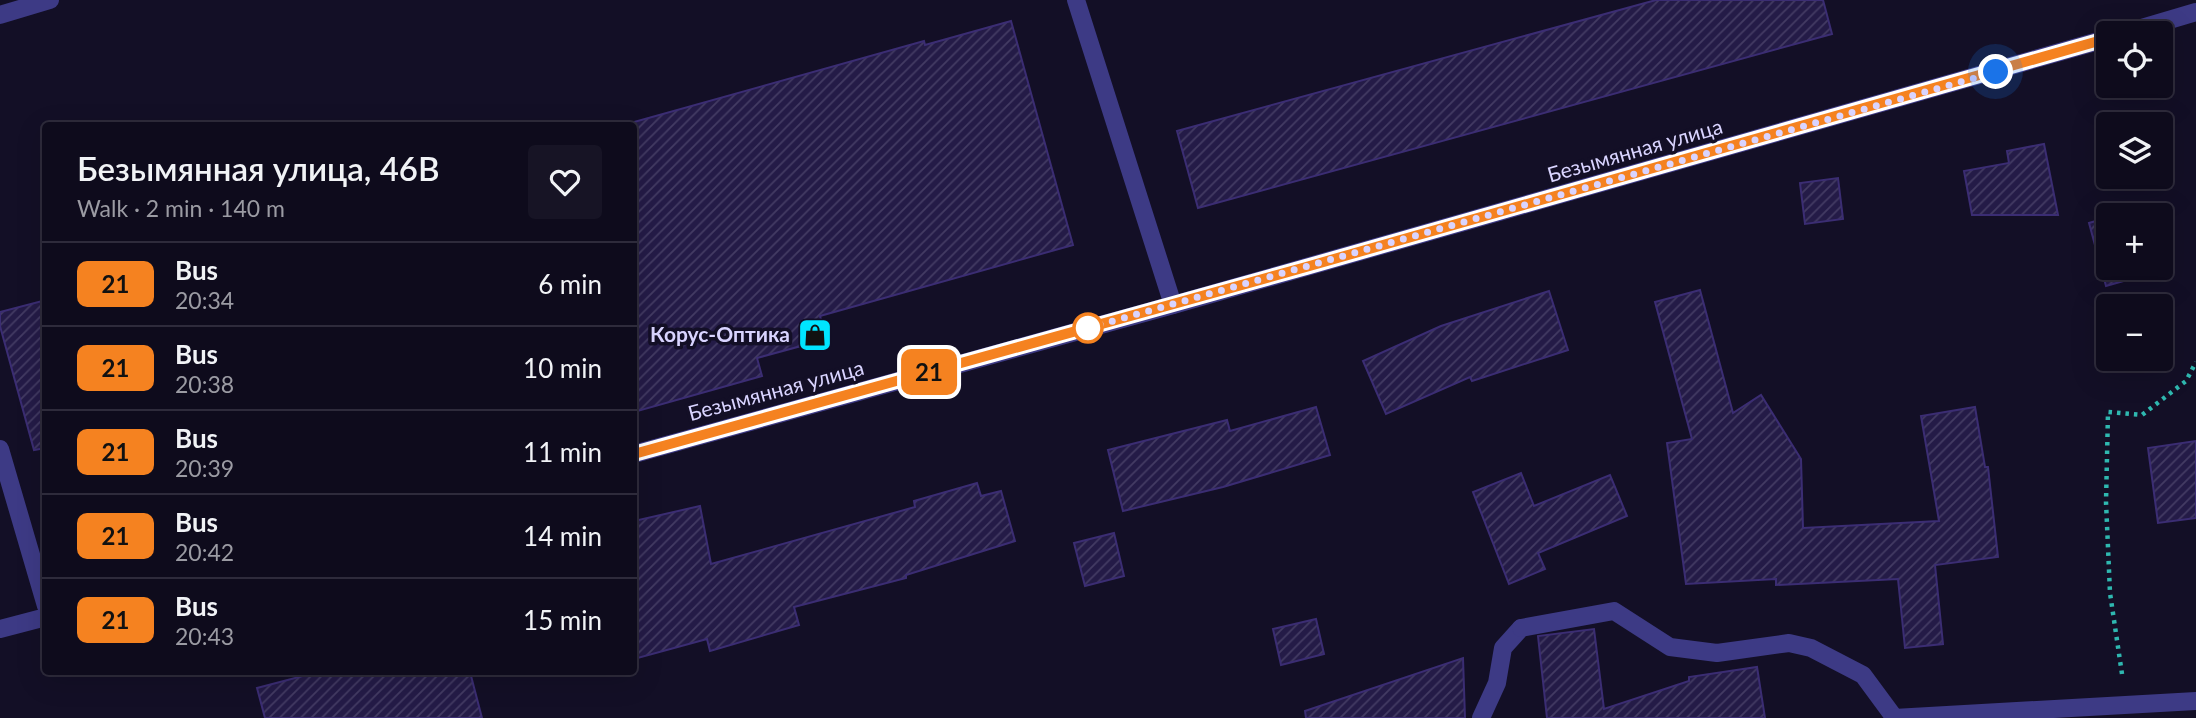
<!DOCTYPE html>
<html lang="en">
<head>
<meta charset="utf-8">
<style>
  :root { --surface:#0e0b1c; --page:#171425; --text:#f1f3f6; --muted:#9b9ba3; --line:#2e2b3b }
  body { margin:0; font-family:Lato,sans-serif; background:var(--page); color:var(--text); height:100vh; display:flex; flex-direction:column; font-size:26px; white-space:nowrap }
  * { box-sizing:border-box; margin:0 }
  p { font-size:23px; color:var(--muted) }
  .icon { flex:none; width:38px; height:38px; fill:none; stroke:currentColor; stroke-width:2; stroke-linecap:round; stroke-linejoin:round }
  .map { position:relative; flex:1; overflow:hidden }
  .panel { position:absolute; left:42px; top:122px; width:595px; height:553px; display:flex; flex-direction:column; background:var(--surface); border-radius:7px; box-shadow:0 7px 28px #0002,0 0 0 2px var(--line) }
  .panel>* { flex:none }
  .badge { padding:0 14px; border-radius:10px; font-size:24px; line-height:46px }
  .fabs { position:absolute; left:2096px; top:21px; display:grid; gap:14px }
  .fabs a { display:grid; place-items:center; width:77px; height:77px; border-radius:7px; background:var(--surface); box-shadow:0 7px 28px #0002,0 0 0 2px var(--line); font-size:35px }
  .you { position:absolute; width:35px; height:35px; margin:-18px; border:5px solid #fff; border-radius:50%; background:#1a73e8; box-shadow:0 0 0 10px #1a73e833 }
  .map>.badge { position:absolute; translate:-50% -50%; box-shadow:0 0 0 4px #fff }
  .round { display:grid; place-items:center; flex:none; width:74px; height:74px; border-radius:7px; background:var(--page) }
  .head { display:flex; align-items:center; justify-content:space-between; height:119px; padding:0 35px }
  h1 { font-size:33px; font-weight:600; line-height:52px }
  ul { padding:0; list-style:none }
  li { display:flex; align-items:center; gap:21px; height:84px; padding:0 35px; border-top:2px solid var(--line) }
  li div { flex:1 }
  li b { display:block; font-size:26px }
  li em { font-style:normal }
  li .badge { min-width:77px; font-weight:700; text-align:center }
  .map>svg:first-child { display:block }
</style>
</head>
<body>
<div class="map">
<svg width="2196" height="718" viewBox="0 0 2196 718">
  <defs>
    <pattern id="building-hatch" width="6" height="6" patternUnits="userSpaceOnUse" patternTransform="scale(1.75)"><rect width="6" height="6" fill="#241b47"/><path d="M-1 1l2-2M0 6l6-6M5 7l2-2" fill="none" stroke="#433b63"/></pattern>
  </defs>
  <rect width="100%" height="100%" fill="#130f26"/>
  <!-- building -->
  <g fill="url(#building-hatch)" stroke="#3b2d73" stroke-width="2">
    <path d="M 1656,0 L 1823,0 L 1832,34 L 1198,208 L 1177,131 Z"/>
    <path d="M 1011,21 L 1073,245 L 820,316 L 827,339 L 757,358 L 762,376 L 634,412 L 634,122 L 924,41 L 925,45 Z"/>
    <path d="M 2044,144 L 2058,215 L 1972,215 L 1964,171 L 2009,163 L 2007,151 Z"/>
    <path d="M 1838,178 L 1843,219 L 1805,224 L 1800,183 Z"/>
    <path d="M 2109,217 L 2109,268 L 2153,268 L 2155,272 L 2106,286 L 2089,223 Z"/>
    <path d="M 1700,290 L 1733,413 L 1761,395 L 1801,459 L 1803,528 L 1939,521 L 1921,416 L 1975,407 L 1985,467 L 1988,467 L 1998,557 L 1935,565 L 1943,644 L 1905,648 L 1898,579 L 1776,585 L 1776,579 L 1686,584 L 1667,443 L 1692,439 L 1655,302 Z"/>
    <path d="M 1549,291 L 1568,350 L 1472,381 L 1470,377 L 1386,414 L 1363,361 L 1441,326 Z"/>
    <path d="M 46,300 L 46,448 L 34,450 L 0,326 L 0,312 Z"/>
    <path d="M 1316,407 L 1330,455 L 1223,487 L 1123,511 L 1108,450 L 1227,420 L 1230,431 Z"/>
    <path d="M 2196,441 L 2196,518 L 2158,523 L 2148,448 Z"/>
    <path d="M 1521,473 L 1534,506 L 1610,475 L 1627,516 L 1538,553 L 1545,569 L 1509,584 L 1473,492 Z"/>
    <path d="M 977,483 L 981,496 L 1001,491 L 1015,541 L 906,575 L 906,578 L 794,607 L 799,625 L 710,651 L 707,639 L 634,659 L 634,521 L 700,506 L 711,564 L 915,507 L 914,501 Z"/>
    <path d="M 1114,533 L 1124,576 L 1085,586 L 1074,543 Z"/>
    <path d="M 1316,619 L 1324,654 L 1281,665 L 1273,629 Z"/>
    <path d="M 1594,629 L 1604,709 L 1689,681 L 1689,677 L 1757,667 L 1765,718 L 1547,718 L 1538,636 Z"/>
    <path d="M 1463,658 L 1465,718 L 1306,718 L 1305,711 Z"/>
    <path d="M 318,672 L 470,672 L 482,718 L 265,718 L 257,688 Z"/>
  </g>
  <g fill="none" stroke-linecap="round" stroke-linejoin="round">
    <!-- path -->
    <path stroke="#2fb8b0" stroke-width="4.5" stroke-dasharray="3.5 5" stroke-linecap="butt" d="M 2122,674 L 2110,593 L 2106,502 L 2108,412 L 2142,415 L 2186,381 L 2196,362"/>
    <!-- lane -->
    <path stroke="#3d3a85" stroke-width="18" d="M 1481,718 L 1497,683 L 1503,648 L 1521,628"/>
    <!-- street -->
    <g stroke="#3d3a85" stroke-width="18">
      <path d="M 1076,0 L 1173,305"/>
      <path d="M 0,15 L 50,0"/>
      <path d="M 2125,33 L 2196,12"/>
      <path d="M 0,449 L 46,606"/>
      <path d="M 634,454 L 1173,305 L 2109,38"/>
      <path d="M 1521,628 L 1614,611 L 1670,647 L 1717,653 L 1789,643 L 1811,648 L 1863,675 L 1894,717"/>
      <path d="M 0,629 L 46,617"/>
      <path d="M 1894,718 L 2196,701"/>
    </g>
  </g>
  <g fill="none" stroke-linecap="round" stroke-linejoin="round">
    <!-- line casing -->
    <g stroke="#fff" stroke-width="16">
      <path id="line" d="M 634,454 L 1306,267 L 2109,38"/>
    </g>
    <!-- line -->
    <use href="#line" stroke="#f58220" stroke-width="10"/>
    <!-- walk -->
    <path stroke="#d9d4ff" stroke-width="7" stroke-dasharray="0 12.6" d="M 1088,328 L 1996,72"/>
  </g>
  <!-- icons -->
  <defs>
    <g id="shop-square" transform="scale(1.75)"><rect x="-9" y="-9" width="18" height="18" rx="4" fill="#00e5ff" stroke="#130f26"/><path d="M-5-2.5h2.3a2.7 3.5 0 0 1 5.4 0H5L5.5 6h-11ZM-1.5-2.5h3a1.5 2.3 0 0 0-3 0Z" fill="#111"/></g>
  </defs>
  <g fill-rule="evenodd">
    <use href="#shop-square" x="815" y="335"/>
  </g>
  <!-- markers -->
  <circle fill="#fff" stroke="#f58220" stroke-width="3.5" cx="1088" cy="328" r="14"/>
  <g text-anchor="middle" stroke-width="7" stroke-linejoin="round" paint-order="stroke">
    <!-- street labels -->
    <g font-size="21" fill="#d9d4ff" stroke="#130f26">
      <text transform="translate(1635 151) rotate(-16)" y="7">Безымянная улица</text>
      <text transform="translate(776 391) rotate(-15)" y="7">Безымянная улица</text>
    </g>
    <!-- poi labels -->
    <g font-size="21" font-weight="bold" fill="#d9d4ff" stroke="#130f26" text-anchor="end">
      <text x="790" y="342">Корус-Оптика</text>
    </g>
  </g>
</svg>
<div class="fabs">
<a><svg class="icon" aria-label="locate" viewBox="0 0 24 24"><circle cx="12" cy="12" r="6"/><path d="M12 2v4M12 18v4M2 12h4M18 12h4"/></svg></a>
<a><svg class="icon" aria-label="layers" viewBox="0 0 24 24"><path d="M12 4l9 5-9 5-9-5zM3 14l9 5 9-5"/></svg></a>
<a>+</a>
<a>−</a>
</div>
<div class="you" style="left:1996px;top:72px"></div>
<b class="badge" style="left:929px;top:372px;background:#f58220;color:#111">21</b>
<section class="panel">
<div class="head"><div><h1>Безымянная улица, 46В</h1><p>Walk · 2 min · 140 m</p></div><a class="round"><svg class="icon" aria-label="heart" viewBox="0 0 24 24"><path d="M12 20l-8-8c-3-5 5-10 8-4 3-6 11-1 8 4z"/></svg></a></div>
<ul>
<li><span class="badge" style="background:#f58220;color:#111">21</span><div><b>Bus</b><p>20:34</p></div><em>6 min</em></li>
<li><span class="badge" style="background:#f58220;color:#111">21</span><div><b>Bus</b><p>20:38</p></div><em>10 min</em></li>
<li><span class="badge" style="background:#f58220;color:#111">21</span><div><b>Bus</b><p>20:39</p></div><em>11 min</em></li>
<li><span class="badge" style="background:#f58220;color:#111">21</span><div><b>Bus</b><p>20:42</p></div><em>14 min</em></li>
<li><span class="badge" style="background:#f58220;color:#111">21</span><div><b>Bus</b><p>20:43</p></div><em>15 min</em></li>
</ul>
</section>
</div>
</body>
</html>
